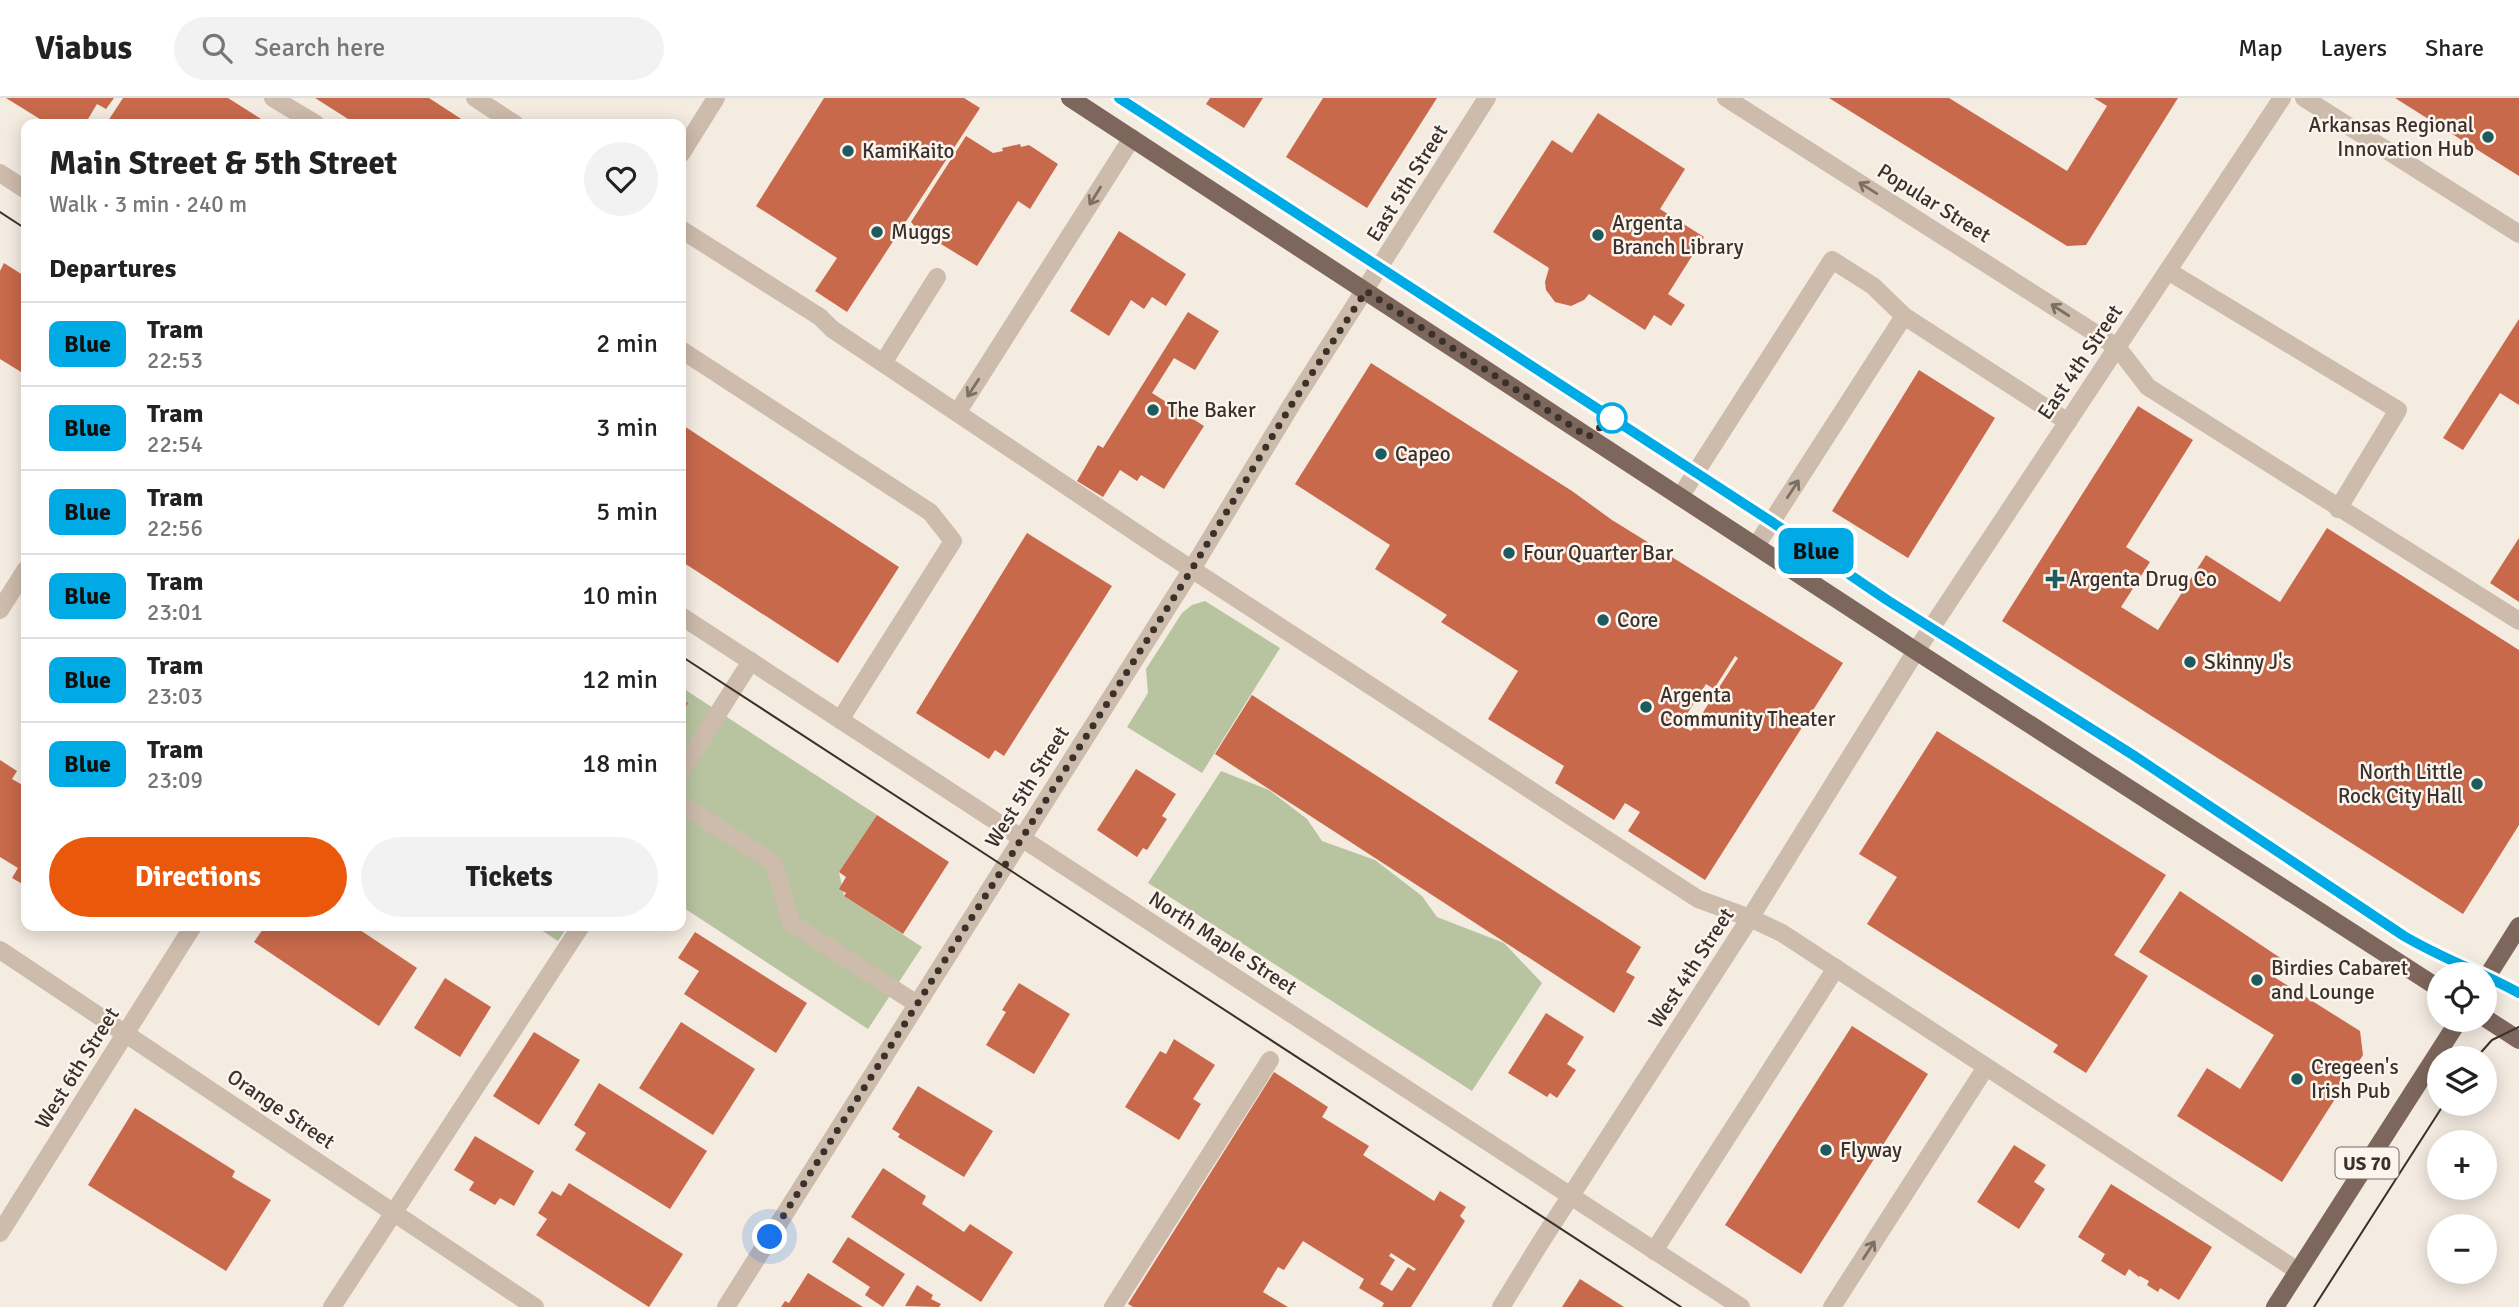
<!DOCTYPE html>
<html lang="en">
<head>
<meta charset="utf-8">
<style>
  :root { --surface:#fff; --page:#f2f2f2; --text:#222; --muted:#767676; --line:#e0e0e0; --accent:#ea580c }
  body { margin:0; font-family:Signika,sans-serif; background:var(--page); color:var(--text); height:100vh; display:flex; flex-direction:column; font-size:26px; white-space:nowrap }
  * { box-sizing:border-box; margin:0 }
  p { font-size:23px; color:var(--muted) }
  .icon { flex:none; width:38px; height:38px; fill:none; stroke:currentColor; stroke-width:2; stroke-linecap:round; stroke-linejoin:round }
  .map { position:relative; flex:1; overflow:hidden }
  .details { position:absolute; left:21px; top:21px; width:665px; height:812px; display:flex; flex-direction:column; background:var(--surface); border-radius:14px; box-shadow:0 4px 18px #0003 }
  .details>* { flex:none }
  .badge { padding:0 14px; border-radius:10px; font-size:24px; line-height:46px }
  .tools { position:absolute; left:2427px; top:864px; display:grid; gap:14px }
  .tools a { display:grid; place-items:center; width:70px; height:70px; border-radius:50%; background:var(--surface); box-shadow:0 4px 18px #0003; font-size:35px }
  .you { position:absolute; width:35px; height:35px; margin:-18px; border:5px solid #fff; border-radius:50%; background:#1a73e8; box-shadow:0 0 0 10px #1a73e833 }
  .map>.badge { position:absolute; translate:-50% -50%; box-shadow:0 0 0 4px #fff }
  h2 { padding:0 28px; font-size:26px; line-height:63px }
  .round { display:grid; place-items:center; flex:none; width:74px; height:74px; border-radius:37px; background:var(--page) }
  .head { display:flex; align-items:center; justify-content:space-between; height:119px; padding:0 28px }
  h1 { font-size:33px; font-weight:700; line-height:52px }
  .primary-button { display:flex; gap:14px; margin-top:auto; padding:14px 28px }
  .primary-button a { flex:1; height:80px; border-radius:42px; background:var(--accent); color:#fff; font-size:28px; font-weight:700; line-height:80px; text-align:center }
  .primary-button a+a { background:var(--page); color:var(--text) }
  ul { padding:0; list-style:none }
  li { display:flex; align-items:center; gap:21px; height:84px; padding:0 28px; border-top:2px solid var(--line) }
  li div { flex:1 }
  li b { display:block; font-size:26px }
  li em { font-style:normal }
  li .badge { min-width:77px; font-weight:700; text-align:center }
  header { display:flex; align-items:center; gap:42px; box-sizing:border-box; height:98px; padding:0 35px; background:var(--surface); border-bottom:2px solid var(--line) }
  header strong { font-size:33px }
  nav { display:flex; gap:38px; margin-inline-start:auto; font-size:24px }
  .search { width:490px; height:63px; background:var(--page); display:flex; align-items:center; gap:18px; box-sizing:border-box; padding:0 24px; border-radius:38px; color:var(--muted); font-size:26px }
  .map>svg:first-child { display:block }
</style>
</head>
<body>
<header>
<strong>Viabus</strong>
<div class="search"><svg class="icon" aria-label="search" viewBox="0 0 24 24"><circle cx="10" cy="10" r="6"/><path d="M15 15l6 6"/></svg>Search here</div>
<nav><a>Map</a><a>Layers</a><a>Share</a></nav>
</header>
<div class="map">
<svg width="2519" height="1209" viewBox="0 0 2519 1209">
  <rect width="100%" height="100%" fill="#f4ebe1"/>
  <!-- green -->
  <g fill="#b8c4a0">
    <path d="M 1205,503 L 1280,550 L 1202,675 L 1127,629 L 1148,595 L 1146,571 L 1182,515 L 1192,507 Z"/>
    <path d="M 681,589 L 877,717 L 839,774 L 844,798 L 922,849 L 868,931 L 681,808 Z"/>
    <path d="M 1221,673 L 1269,692 L 1307,721 L 1322,743 L 1375,762 L 1422,798 L 1437,819 L 1504,845 L 1542,885 L 1472,993 L 1148,785 Z"/>
    <path d="M 535,828 L 568,828 L 558,843 Z"/>
  </g>
  <!-- building -->
  <g fill="#c8694b" fill-rule="evenodd">
    <path d="M 6,0 L 114,0 L 106,11 L 97,6 L 85,26 L 48,26 Z"/>
    <path d="M 123,0 L 228,0 L 269,26 L 106,26 Z"/>
    <path d="M 315,0 L 429,0 L 469,26 L 356,26 Z"/>
    <path d="M 824,0 L 964,0 L 980,10 L 847,214 L 815,193 L 837,160 L 756,108 Z"/>
    <path d="M 1210,0 L 1263,0 L 1244,30 L 1206,6 Z"/>
    <path d="M 1323,0 L 1437,0 L 1367,110 L 1286,59 Z"/>
    <path d="M 1829,0 L 1949,0 L 2067,73 L 2107,8 L 2094,0 L 2178,0 L 2086,147 L 2067,148 Z"/>
    <path d="M 2395,0 L 2519,0 L 2519,78 Z"/>
    <path d="M 1598,15 L 1685,71 L 1660,111 L 1704,139 L 1668,196 L 1685,207 L 1671,228 L 1654,217 L 1645,232 L 1589,196 L 1584,202 L 1571,208 L 1555,204 L 1546,192 L 1545,184 L 1549,170 L 1493,134 L 1552,42 L 1572,55 Z"/>
    <path d="M 966,38 L 993,55 L 1003,53 L 1002,50 L 1020,46 L 1021,49 L 1029,47 L 1058,66 L 1030,111 L 1018,103 L 977,168 L 918,132 L 911,124 Z"/>
    <path d="M 1119,133 L 1186,176 L 1166,208 L 1152,199 L 1144,211 L 1131,202 L 1109,238 L 1070,213 Z"/>
    <path d="M 4,165 L 26,179 L 26,277 L 0,261 L 0,173 Z"/>
    <path d="M 1188,214 L 1219,233 L 1195,272 L 1174,260 L 1152,295 L 1204,328 L 1164,391 L 1141,377 L 1137,383 L 1120,372 L 1103,399 L 1077,383 L 1098,347 L 1103,350 Z"/>
    <path d="M 2519,221 L 2519,307 L 2500,295 L 2463,352 L 2443,340 Z"/>
    <path d="M 1371,265 L 1572,393 L 1612,422 L 1843,565 L 1705,782 L 1628,733 L 1640,714 L 1625,705 L 1614,722 L 1555,685 L 1564,668 L 1488,621 L 1518,573 L 1441,524 L 1447,517 L 1375,471 L 1390,447 L 1295,386 ZM 1735,558 L 1738,560 L 1691,633 L 1680,627 L 1706,586 L 1714,591 Z"/>
    <path d="M 1919,272 L 1995,320 L 1908,460 L 1832,413 Z"/>
    <path d="M 2138,308 L 2193,342 L 2126,449 L 2150,464 L 2121,509 L 2158,532 L 2206,457 L 2280,504 L 2327,430 L 2519,552 L 2519,727 L 2463,816 L 2002,523 Z"/>
    <path d="M 681,326 L 899,469 L 838,565 L 681,463 Z"/>
    <path d="M 1027,435 L 1112,488 L 1004,658 L 995,652 L 989,661 L 916,615 Z"/>
    <path d="M 2519,440 L 2519,504 L 2490,485 Z"/>
    <path d="M 1252,597 L 1641,849 L 1626,874 L 1635,879 L 1614,915 L 1215,656 Z"/>
    <path d="M 681,601 L 688,605 L 681,618 Z"/>
    <path d="M 1937,633 L 2166,777 L 2114,857 L 2148,878 L 2086,975 L 2053,954 L 2058,947 L 1867,826 L 1897,779 L 1859,756 Z"/>
    <path d="M 0,662 L 17,673 L 12,681 L 26,689 L 26,788 L 12,780 L 18,770 L 0,759 Z"/>
    <path d="M 1136,671 L 1176,696 L 1162,718 L 1167,721 L 1147,752 L 1143,750 L 1137,759 L 1097,732 Z"/>
    <path d="M 877,717 L 949,764 L 903,836 L 844,798 L 846,795 L 839,791 L 846,779 L 839,774 Z"/>
    <path d="M 2180,793 L 2282,861 L 2274,879 L 2360,933 L 2363,957 L 2282,1084 L 2177,1018 L 2207,970 L 2240,991 L 2274,937 L 2139,854 Z"/>
    <path d="M 265,828 L 354,828 L 417,870 L 379,928 L 254,844 Z"/>
    <path d="M 695,834 L 807,905 L 776,955 L 684,896 L 699,873 L 678,860 Z"/>
    <path d="M 445,880 L 491,909 L 460,959 L 414,930 Z"/>
    <path d="M 1019,885 L 1070,916 L 1034,976 L 986,947 L 1006,914 L 1002,912 Z"/>
    <path d="M 1546,915 L 1584,939 L 1567,966 L 1576,972 L 1557,1000 L 1550,995 L 1547,999 L 1508,975 Z"/>
    <path d="M 681,924 L 755,971 L 713,1037 L 639,990 Z"/>
    <path d="M 1852,928 L 1928,976 L 1801,1176 L 1725,1127 Z"/>
    <path d="M 534,934 L 580,962 L 539,1027 L 493,998 Z"/>
    <path d="M 1174,941 L 1215,967 L 1193,1001 L 1201,1006 L 1179,1042 L 1125,1009 L 1160,953 L 1166,956 Z"/>
    <path d="M 1274,974 L 1328,1009 L 1322,1019 L 1369,1048 L 1363,1057 L 1434,1103 L 1440,1093 L 1466,1109 L 1460,1118 L 1465,1123 L 1411,1209 L 1382,1209 L 1384,1205 L 1359,1190 L 1364,1181 L 1303,1143 L 1284,1172 L 1278,1169 L 1263,1194 L 1288,1209 L 1133,1209 L 1128,1206 ZM 1391,1155 L 1416,1171 L 1414,1173 L 1408,1169 L 1392,1193 L 1380,1186 L 1395,1162 L 1389,1158 Z"/>
    <path d="M 599,985 L 707,1053 L 670,1111 L 575,1052 L 586,1035 L 574,1027 Z"/>
    <path d="M 918,988 L 993,1033 L 964,1079 L 898,1039 L 900,1036 L 892,1031 Z"/>
    <path d="M 135,1010 L 235,1073 L 232,1079 L 271,1102 L 226,1173 L 88,1087 Z"/>
    <path d="M 475,1038 L 534,1073 L 514,1108 L 500,1100 L 495,1107 L 469,1092 L 474,1084 L 454,1072 Z"/>
    <path d="M 2014,1047 L 2046,1067 L 2034,1084 L 2045,1091 L 2019,1131 L 1977,1104 Z"/>
    <path d="M 883,1070 L 926,1098 L 922,1106 L 964,1134 L 970,1126 L 1013,1154 L 981,1204 L 851,1119 Z"/>
    <path d="M 569,1085 L 683,1156 L 649,1209 L 536,1137 L 547,1121 L 538,1115 L 552,1093 L 561,1098 Z"/>
    <path d="M 2111,1086 L 2212,1149 L 2179,1202 L 2160,1190 L 2158,1194 L 2147,1187 L 2149,1183 L 2140,1178 L 2139,1179 L 2129,1171 L 2125,1178 L 2101,1163 L 2105,1156 L 2078,1139 Z"/>
    <path d="M 848,1139 L 905,1176 L 883,1209 L 865,1197 L 870,1189 L 832,1164 Z"/>
    <path d="M 808,1175 L 863,1209 L 781,1209 L 785,1203 L 789,1205 Z"/>
    <path d="M 1580,1181 L 1624,1209 L 1562,1209 Z"/>
    <path d="M 917,1187 L 933,1197 L 931,1201 L 941,1206 L 939,1209 L 905,1208 Z"/>
  </g>
  <g fill="none" stroke-linecap="round" stroke-linejoin="round">
    <!-- minor -->
    <g stroke="#cdbbac" stroke-width="18">
      <path d="M 273,0 L 316,26"/>
      <path d="M 475,0 L 515,26"/>
      <path d="M 1726,0 L 2117,249 L 2148,289 L 2519,523"/>
      <path d="M 2304,0 L 2519,136"/>
      <path d="M 681,56 L 716,0"/>
      <path d="M 0,75 L 26,92"/>
      <path d="M 681,131 L 820,219 L 832,231 L 1156,448 L 1698,801 L 1750,820 L 1782,835 L 2298,1173"/>
      <path d="M 2168,173 L 2398,312 L 2338,411"/>
      <path d="M 681,252 L 930,414 L 953,443 L 840,622"/>
      <path d="M 883,265 L 937,179"/>
      <path d="M 957,315 L 1132,40"/>
      <path d="M 1680,399 L 1832,162 L 1873,188 L 1904,218 L 2068,324"/>
      <path d="M 1756,448 L 1904,218"/>
      <path d="M 0,512 L 26,471"/>
      <path d="M 681,518 L 1741,1209"/>
      <path d="M 681,674 L 751,563"/>
      <path d="M 681,706 L 774,765 L 791,825 L 917,906"/>
      <path d="M 0,852 L 535,1209"/>
      <path d="M 0,1135 L 193,828"/>
      <path d="M 1654,1153 L 1836,870"/>
      <path d="M 332,1209 L 581,828"/>
      <path d="M 726,1209 L 1192,471 L 1292,306 L 1487,0"/>
      <path d="M 1113,1209 L 1270,962"/>
      <path d="M 1501,1209 L 1539,1147 L 1750,820 L 1916,553 L 2282,0"/>
      <path d="M 1832,1209 L 1986,969"/>
    </g>
    <!-- major -->
    <g stroke="#7d675c" stroke-width="18">
      <path d="M 1070,0 L 1916,553 L 2440,891"/>
      <path d="M 2485,882 L 2519,828"/>
      <path d="M 2485,920 L 2519,942"/>
      <path d="M 2275,1209 L 2459,922"/>
    </g>
    <!-- tram -->
    <g stroke="#3b302b" stroke-width="2">
      <path d="M 1119,0 L 1772,424 L 1887,501 L 2133,657 L 2404,838 C 2441,860 2481,874 2519,894"/>
      <path d="M 0,114 L 26,131"/>
      <path d="M 681,558 L 1681,1209"/>
      <path d="M 2475,961 L 2492,942 L 2519,929"/>
      <path d="M 2314,1209 L 2444,1006"/>
    </g>
  </g>
  <!-- one-way arrows -->
  <defs><path id="oneway-shaft" d="M-6 0H5M1.5-3L5.5 0L1.5 3" fill="none" stroke-width="1.6" stroke-linecap="round" stroke-linejoin="round" transform="scale(1.75)"/></defs>
  <g stroke="#7d6f65">
    <use href="#oneway-shaft" transform="translate(1868 90) rotate(-148)"/>
    <use href="#oneway-shaft" transform="translate(1095 98) rotate(122)"/>
    <use href="#oneway-shaft" transform="translate(2060 212) rotate(-147)"/>
    <use href="#oneway-shaft" transform="translate(973 290) rotate(123)"/>
    <use href="#oneway-shaft" transform="translate(1793 391) rotate(-57)"/>
    <use href="#oneway-shaft" transform="translate(1869 1152) rotate(-57)"/>
  </g>
  <g fill="none" stroke-linecap="round" stroke-linejoin="round">
    <!-- line casing -->
    <g stroke="#fff" stroke-width="16">
      <path id="line" d="M 1119,0 L 1772,424 L 1887,502 L 2133,657 L 2404,838 C 2441,860 2481,874 2519,895"/>
    </g>
    <!-- line -->
    <use href="#line" stroke="#00aae4" stroke-width="10"/>
    <!-- walk -->
    <path stroke="#3b302b" stroke-width="7" stroke-dasharray="0 12.6" d="M 770,1139 L 1192,471 L 1292,306 L 1366,193 L 1588,339 L 1612,320"/>
  </g>
  <!-- markers -->
  <g fill="#1f5a5e" stroke="#fbf5ee" stroke-width="2.5">
    <circle cx="2488" cy="39" r="7"/>
    <circle cx="848" cy="53" r="7"/>
    <circle cx="877" cy="134" r="7"/>
    <circle cx="1598" cy="137" r="7"/>
    <circle cx="1153" cy="312" r="7"/>
    <circle cx="1381" cy="356" r="7"/>
    <circle cx="1509" cy="455" r="7"/>
    <path d="M2051.5 470.5h7v7h7v7h-7v7h-7v-7h-7v-7h7z"/>
    <circle cx="1603" cy="522" r="7"/>
    <circle cx="2190" cy="564" r="7"/>
    <circle cx="1646" cy="609" r="7"/>
    <circle cx="2477" cy="686" r="7"/>
    <circle cx="2257" cy="882" r="7"/>
    <circle cx="2297" cy="981" r="7"/>
    <circle cx="1826" cy="1052" r="7"/>
  </g>
  <circle fill="#fff" stroke="#00aae4" stroke-width="3.5" cx="1612" cy="320" r="14"/>
  <g text-anchor="middle" stroke-width="5" stroke-linejoin="round" paint-order="stroke">
    <!-- shield labels -->
    <rect fill="#fbf5ee" stroke="#756b66" stroke-width="2" x="2335.5" y="1049.5" width="63" height="31" rx="5"/>
    <g font-size="19" font-weight="bold" fill="#3b302b">
      <text x="2367" y="1072">US 70</text>
    </g>
    <!-- poi labels -->
    <g font-size="21" fill="#3b302b" stroke="#fbf5ee" text-anchor="start">
      <text x="2474" y="34" text-anchor="end">Arkansas Regional<tspan x="2474" dy="24">Innovation Hub</tspan></text>
      <text x="862" y="60">KamiKaito</text>
      <text x="1612" y="132">Argenta<tspan x="1612" dy="24">Branch Library</tspan></text>
      <text x="891" y="141">Muggs</text>
      <text x="1167" y="319">The Baker</text>
      <text x="1395" y="363">Capeo</text>
      <text x="1523" y="462">Four Quarter Bar</text>
      <text x="2069" y="488">Argenta Drug Co</text>
      <text x="1617" y="529">Core</text>
      <text x="2204" y="571">Skinny J's</text>
      <text x="1660" y="604">Argenta<tspan x="1660" dy="24">Community Theater</tspan></text>
      <text x="2463" y="681" text-anchor="end">North Little<tspan x="2463" dy="24">Rock City Hall</tspan></text>
      <text x="2271" y="877">Birdies Cabaret<tspan x="2271" dy="24">and Lounge</tspan></text>
      <text x="2311" y="976">Cregeen's<tspan x="2311" dy="24">Irish Pub</tspan></text>
      <text x="1840" y="1059">Flyway</text>
    </g>
    <!-- street labels -->
    <g font-size="21" fill="#3b302b" stroke="#fbf5ee">
      <text transform="translate(1407 85) rotate(-58)" y="7">East 5th Street</text>
      <text transform="translate(1934 105) rotate(32)" y="7">Popular Street</text>
      <text transform="translate(2080 264) rotate(-56)" y="7">East 4th Street</text>
      <text transform="translate(1027 689) rotate(-58)" y="7">West 5th Street</text>
      <text transform="translate(1223 845) rotate(33)" y="7">North Maple Street</text>
      <text transform="translate(1691 870) rotate(-57)" y="7">West 4th Street</text>
      <text transform="translate(77 970) rotate(-58)" y="7">West 6th Street</text>
      <text transform="translate(281 1011) rotate(34)" y="7">Orange Street</text>
    </g>
  </g>
</svg>
<div class="tools">
<a><svg class="icon" aria-label="locate" viewBox="0 0 24 24"><circle cx="12" cy="12" r="6"/><path d="M12 2v4M12 18v4M2 12h4M18 12h4"/></svg></a>
<a><svg class="icon" aria-label="layers" viewBox="0 0 24 24"><path d="M12 4l9 5-9 5-9-5zM3 14l9 5 9-5"/></svg></a>
<a>+</a>
<a>−</a>
</div>
<div class="you" style="left:770px;top:1139px"></div>
<b class="badge" style="left:1816px;top:453px;background:#00aae4;color:#111">Blue</b>
<section class="details">
<div class="head"><div><h1>Main Street &amp; 5th Street</h1><p>Walk · 3 min · 240 m</p></div><a class="round"><svg class="icon" aria-label="heart" viewBox="0 0 24 24"><path d="M12 20l-8-8c-3-5 5-10 8-4 3-6 11-1 8 4z"/></svg></a></div>
<h2>Departures</h2>
<ul>
<li><span class="badge" style="background:#00aae4;color:#111">Blue</span><div><b>Tram</b><p>22:53</p></div><em>2 min</em></li>
<li><span class="badge" style="background:#00aae4;color:#111">Blue</span><div><b>Tram</b><p>22:54</p></div><em>3 min</em></li>
<li><span class="badge" style="background:#00aae4;color:#111">Blue</span><div><b>Tram</b><p>22:56</p></div><em>5 min</em></li>
<li><span class="badge" style="background:#00aae4;color:#111">Blue</span><div><b>Tram</b><p>23:01</p></div><em>10 min</em></li>
<li><span class="badge" style="background:#00aae4;color:#111">Blue</span><div><b>Tram</b><p>23:03</p></div><em>12 min</em></li>
<li><span class="badge" style="background:#00aae4;color:#111">Blue</span><div><b>Tram</b><p>23:09</p></div><em>18 min</em></li>
</ul>
<div class="primary-button"><a>Directions</a><a>Tickets</a></div>
</section>
</div>
</body>
</html>
